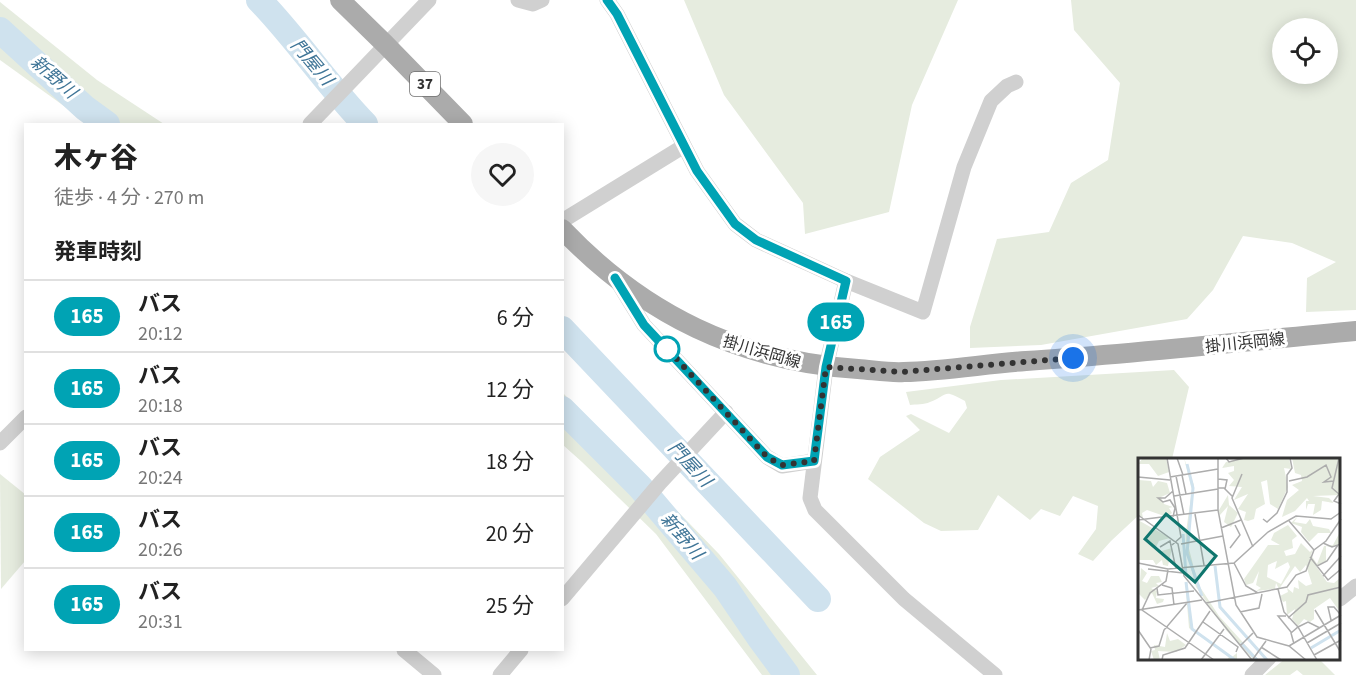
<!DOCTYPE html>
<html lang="ja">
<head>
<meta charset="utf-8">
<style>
  :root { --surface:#fff; --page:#f6f6f6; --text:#222; --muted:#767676; --line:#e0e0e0 }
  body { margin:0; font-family:"Source Sans 3","Noto Sans JP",sans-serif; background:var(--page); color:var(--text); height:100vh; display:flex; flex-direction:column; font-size:22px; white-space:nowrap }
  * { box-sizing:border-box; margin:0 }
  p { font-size:20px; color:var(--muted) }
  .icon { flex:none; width:33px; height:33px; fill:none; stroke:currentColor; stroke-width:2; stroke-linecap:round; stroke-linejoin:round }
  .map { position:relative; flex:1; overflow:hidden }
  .sheet { position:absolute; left:24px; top:123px; width:540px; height:528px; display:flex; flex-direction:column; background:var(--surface); border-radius:0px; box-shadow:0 3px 15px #0003 }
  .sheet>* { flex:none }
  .badge { padding:0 12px; border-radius:20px; font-size:21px; line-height:39px }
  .tools { position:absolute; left:1272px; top:18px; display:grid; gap:12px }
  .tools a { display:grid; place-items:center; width:66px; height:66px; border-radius:50%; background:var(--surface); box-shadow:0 3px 15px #0003; font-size:30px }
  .you { position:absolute; width:30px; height:30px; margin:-15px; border:4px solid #fff; border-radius:50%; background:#1a73e8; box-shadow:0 0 0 9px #1a73e833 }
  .map>.badge { position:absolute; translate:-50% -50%; box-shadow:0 0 0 3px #fff }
  h2 { padding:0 30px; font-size:22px; line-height:54px }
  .round { display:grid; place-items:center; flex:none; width:63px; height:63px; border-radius:32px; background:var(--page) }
  .head { display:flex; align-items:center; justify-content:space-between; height:102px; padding:0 30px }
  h1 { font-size:28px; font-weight:800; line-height:45px }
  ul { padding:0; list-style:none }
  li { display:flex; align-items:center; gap:18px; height:72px; padding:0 30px; border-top:2px solid var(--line) }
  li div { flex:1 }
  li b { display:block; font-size:22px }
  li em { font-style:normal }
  li .badge { min-width:66px; font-weight:700; text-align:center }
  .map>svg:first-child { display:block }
</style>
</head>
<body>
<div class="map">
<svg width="1356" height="675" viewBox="0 0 1356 675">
  <rect width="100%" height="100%" fill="#fff"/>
  <!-- green -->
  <g fill="#e6ecdf" fill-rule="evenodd">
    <path d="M 684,0 L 958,0 L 912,105 L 889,212 L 805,234 L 803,203 L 724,95 Z"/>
    <path d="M 1071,0 L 1356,0 L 1356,310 L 1306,312 L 1307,278 L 1336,262 L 1292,243 L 1243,236 L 1213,290 L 1187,319 L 1041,345 L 970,348 L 970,327 L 997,239 L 1049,232 L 1071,183 L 1108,160 L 1120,83 L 1074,30 ZM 1282,28 L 1328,28 L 1328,74 L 1282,74 Z"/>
    <path d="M 0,2 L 97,80 L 164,124 L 89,124 L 0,60 Z"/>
    <path d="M 1174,370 L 1189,387 L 1172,459 L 1140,459 L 1140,514 L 1111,541 L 1093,561 L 1078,554 L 1096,529 L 1098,506 L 1073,496 L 1060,516 L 1041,509 L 1030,520 L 998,495 L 978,530 L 941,531 L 924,523 L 868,479 L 880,457 L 920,430 L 906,416 L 911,414 L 949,433 L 967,408 L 965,401 C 942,388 949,395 930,402 C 924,405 916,404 910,405 L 906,392 L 1001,380 Z"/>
    <path d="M 562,392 L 719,554 L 817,675 L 762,675 L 656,534 L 582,462 L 563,445 Z"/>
    <path d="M 0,474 L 26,495 L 25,561 L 1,589 Z"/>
    <path d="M 1286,658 L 1319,659 L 1335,675 L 1303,675 L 1297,670 L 1290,675 L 1265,675 Z"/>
  </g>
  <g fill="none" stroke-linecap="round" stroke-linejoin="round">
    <!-- river -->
    <g stroke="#cfe2ee" stroke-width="26">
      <path d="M 259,0 C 297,39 327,85 365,124"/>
      <path d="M 0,30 L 85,108 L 107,124"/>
      <path d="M 562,329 L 818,599"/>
      <path d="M 562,409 L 640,487 L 725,587 L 759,637 L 787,675"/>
    </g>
    <!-- minor -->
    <g stroke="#d0d0d0" stroke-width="15">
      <path d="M 518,0 L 533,4 L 542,0"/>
      <path d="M 607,0 L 617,14 L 697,171 L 735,224 L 756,240 L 846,281 L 923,312 L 964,167 L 991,101 L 1007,86 L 1016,82"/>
      <path d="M 310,124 L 429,0"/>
      <path d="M 562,221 L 684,146"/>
      <path d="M 617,281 L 644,325 L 767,457 L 782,466 L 814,461"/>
      <path d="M 846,281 L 826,367 L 810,498 L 815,510 L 904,599 L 995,675"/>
      <path d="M 0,443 L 26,417"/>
      <path d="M 562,599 L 660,483 L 726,412"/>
      <path d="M 1340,599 L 1356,586"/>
      <path d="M 404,650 L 434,675"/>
      <path d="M 500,675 L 521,650"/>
      <path d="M 1252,675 L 1269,658"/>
    </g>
    <!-- major -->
    <g stroke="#ababab" stroke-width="20">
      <path d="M 340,0 L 386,45 L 463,124"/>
      <path d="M 562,229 C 644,315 740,361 858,369 C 873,370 889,373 904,372 C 944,371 985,364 1026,361 C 1136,354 1246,341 1356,331"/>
    </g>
  </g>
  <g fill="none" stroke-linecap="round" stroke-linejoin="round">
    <!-- line casing -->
    <g stroke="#fff" stroke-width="14">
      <path id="line" d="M 607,0 L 617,14 L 697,171 L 735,224 L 756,240 L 846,281 L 826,367 L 814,461 L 782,465 L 767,457 L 644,325 L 615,278"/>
    </g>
    <!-- line -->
    <use href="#line" stroke="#00a3b4" stroke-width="9"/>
    <!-- walk -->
    <path stroke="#333" stroke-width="6" stroke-dasharray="0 10.8" d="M 667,349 L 661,342 L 767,457 L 782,465 L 814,461 L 826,367 L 902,372 L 1073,358"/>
  </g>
  <!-- markers -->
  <circle fill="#fff" stroke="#00a3b4" stroke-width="3" cx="667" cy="349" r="12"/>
  <g text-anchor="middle" stroke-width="6" stroke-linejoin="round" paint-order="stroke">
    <!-- shield labels -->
    <rect fill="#fff" stroke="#707070" stroke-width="1.5" x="410" y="72" width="30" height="24" rx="4.5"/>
    <g font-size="15" font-weight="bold" fill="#333">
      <text x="425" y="89">37</text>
    </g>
    <!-- street labels -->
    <g font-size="16" fill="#333" stroke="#fff">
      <text transform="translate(1245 342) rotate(-6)" y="6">掛川浜岡線</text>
      <text transform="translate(762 351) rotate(16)" y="6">掛川浜岡線</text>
    </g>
    <!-- water labels -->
    <g font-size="18" font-style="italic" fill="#3f7597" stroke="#fff">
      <text transform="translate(312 62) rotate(50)" y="6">門屋川</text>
      <text transform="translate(54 77) rotate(41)" y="6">新野川</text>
      <text transform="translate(690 464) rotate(47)" y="6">門屋川</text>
      <text transform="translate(682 536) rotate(50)" y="6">新野川</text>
    </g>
  </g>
  <!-- overview -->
  <g transform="translate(1138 458)">
    <rect width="202" height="202" fill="#fff"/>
    <path d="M 5,0 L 28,0 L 31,14 L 20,18 L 11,6 L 0,6 ZM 46,0 L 56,27 L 49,83 L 60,126 L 81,158 L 121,202 L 116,202 L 88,172 L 58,129 L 49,95 L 48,74 L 54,32 ZM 107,0 L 151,0 L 153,11 L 146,10 L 150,29 L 140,51 L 132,46 L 129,22 L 123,24 L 127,46 L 118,51 L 116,61 L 110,63 L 106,62 L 108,54 L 100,51 L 110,36 L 96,42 L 104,29 L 91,28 L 96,22 L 90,15 L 96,13 L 96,8 L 84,10 L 88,4 ZM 154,0 L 202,0 L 202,37 L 175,38 L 191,40 L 196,45 L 184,43 L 183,52 L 175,57 L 177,46 L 170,46 L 168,52 L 168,43 L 171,43 L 169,40 L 157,53 L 144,59 L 149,42 L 161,32 L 154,27 L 164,23 L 163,17 L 157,15 ZM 1,22 L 13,23 L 15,29 L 20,23 L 29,25 L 32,35 L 23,39 L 26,46 L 35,49 L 31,50 L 34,55 L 29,59 L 9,52 L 4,55 L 5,60 L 0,57 ZM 90,37 L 91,47 L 100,55 L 93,69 L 86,64 L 90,48 L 82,57 L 83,66 L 81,52 ZM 160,58 L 156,64 L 168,66 L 172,61 L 175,68 L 191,71 L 193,75 L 180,75 L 171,84 L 163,74 L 164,69 L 153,65 ZM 0,62 L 32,80 L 21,83 L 17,91 L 20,94 L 34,90 L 30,108 L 25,107 L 24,102 L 18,107 L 15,102 L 0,102 ZM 150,67 L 159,78 L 154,82 L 155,90 L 146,93 L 148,98 L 157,96 L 163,85 L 172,94 L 175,91 L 173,97 L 179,106 L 186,88 L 195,87 L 202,74 L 202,86 L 192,89 L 188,88 L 188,103 L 178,108 L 189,124 L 196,125 L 202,120 L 202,154 L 192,140 L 176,151 L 176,161 L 172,164 L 166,161 L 160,168 L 154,161 L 157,151 L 149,157 L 148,143 L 145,144 L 142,138 L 150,134 L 149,130 L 155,135 L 156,129 L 161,131 L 160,122 L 168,128 L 174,126 L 168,107 L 162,114 L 157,108 L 141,131 L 138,125 L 137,131 L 118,133 L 123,130 L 118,127 L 121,113 L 115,125 L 108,127 L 106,121 L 130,87 L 142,87 L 133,82 L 136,75 ZM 139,103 L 137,111 L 150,104 L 152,109 L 143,126 L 129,119 L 130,107 ZM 3,110 L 9,115 L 4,123 L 9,125 L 13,118 L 21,118 L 24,124 L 18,125 L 21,128 L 13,130 L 19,133 L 18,140 L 26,141 L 25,144 L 19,146 L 14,135 L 7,142 L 1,136 ZM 47,122 L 54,170 L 94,199 L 99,195 L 99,202 L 89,202 L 91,199 L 51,170 ZM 29,175 L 32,183 L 40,181 L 48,187 L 38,194 L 20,193 L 22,202 L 16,202 L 13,193 L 17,192 L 16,187 L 27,189 Z" fill="#e6ecdf" fill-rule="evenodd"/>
    <path fill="none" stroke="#cfe2ee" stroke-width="3" d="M 49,6 L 55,30 L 49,95 L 64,138M 45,76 L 48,117M 77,108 L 82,149 L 129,202M 48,124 L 54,171 L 97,202M 103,185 L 119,202M 173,190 L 203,172"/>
    <path fill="none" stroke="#adadad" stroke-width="1.5" d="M 29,0 L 43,79 L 34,87M 39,0 L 45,17M 80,0 L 80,52 L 98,147 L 119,179 L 151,188 L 168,202M 88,0 L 91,4 L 106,0M 201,0 L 194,30 L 201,36 L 196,43 L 203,46M 104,16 L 94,40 L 115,89M 44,17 L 48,36M 38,18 L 46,57M 0,19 L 32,22M 32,19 L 80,11M 80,21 L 89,22 L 87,31M 151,23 L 169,19 L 188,7 L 193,19 L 186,24 L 196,23M 80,30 L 86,30 L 95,39M 36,38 L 80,31M 57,56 L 66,107M 0,57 L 40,86 L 46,118 L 114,202M 35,59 L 37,50 L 32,42 L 25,44 L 20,40 L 27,40 L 35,33M 125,61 L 129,64 L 139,55 L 149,34 L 149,17 L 154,10 L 152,0M 0,62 L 80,52M 151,63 L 176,92M 83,70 L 103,62M 185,85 L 194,89 L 203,86M 43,86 L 85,78M 22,89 L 32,83 L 38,111M 92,90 L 102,77 L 97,67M 172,99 L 190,122 L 203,111M 0,105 L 30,111 L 96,105 L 130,74 L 158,58 L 193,61 L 203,54M 96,105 L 108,128 L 120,135M 179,108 L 189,103 L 200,87M 10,111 L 45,115M 30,112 L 28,123 L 12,135 L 4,152 L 76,202M 185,118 L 203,98M 24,127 L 34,130 L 36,147M 19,130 L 20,137 L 56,133M 140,131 L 146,154 L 160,169 L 179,202M 68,145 L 149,129 L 158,117 L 168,113 L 176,92 L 188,83 L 203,61M 0,152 L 64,142M 177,152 L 202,193M 102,154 L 121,150 L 124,136M 148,158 L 140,158 L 153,174M 150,160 L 168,144 L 170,137 L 203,129M 193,162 L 190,149 L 196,149 L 202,156M 65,164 L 100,189 L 98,194M 0,172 L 13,191 L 11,202M 169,185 L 203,165M 156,186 L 153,175 L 160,169 L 170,164 L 182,170M 102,188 L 115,175M 151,188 L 203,157M 123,189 L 143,202M 12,190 L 21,188 L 26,172 L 49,145M 176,197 L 203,182M 115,201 L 128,183M 24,202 L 25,197 L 47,190 L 72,153M 63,202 L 86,171"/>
    <path fill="#0f766e" fill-opacity="0.15" stroke="#0f766e" stroke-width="3" d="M 28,56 L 78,98 L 57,124 L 7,81 Z"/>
    <rect width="202" height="202" fill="none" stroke="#333" stroke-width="3"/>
  </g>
</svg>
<div class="tools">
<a><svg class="icon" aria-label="locate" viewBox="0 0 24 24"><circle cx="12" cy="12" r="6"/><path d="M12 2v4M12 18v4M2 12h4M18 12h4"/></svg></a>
</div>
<div class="you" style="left:1073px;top:358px"></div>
<b class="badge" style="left:836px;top:322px;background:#00a3b4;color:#fff">165</b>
<section class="sheet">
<div class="head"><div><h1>木ヶ谷</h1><p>徒歩 · 4 分 · 270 m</p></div><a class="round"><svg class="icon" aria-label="heart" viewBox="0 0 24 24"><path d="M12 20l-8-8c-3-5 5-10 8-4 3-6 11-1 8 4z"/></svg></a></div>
<h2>発車時刻</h2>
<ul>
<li><span class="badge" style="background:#00a3b4;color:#fff">165</span><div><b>バス</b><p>20:12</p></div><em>6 分</em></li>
<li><span class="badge" style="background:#00a3b4;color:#fff">165</span><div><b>バス</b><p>20:18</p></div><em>12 分</em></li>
<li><span class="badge" style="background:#00a3b4;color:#fff">165</span><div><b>バス</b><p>20:24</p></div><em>18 分</em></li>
<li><span class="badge" style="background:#00a3b4;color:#fff">165</span><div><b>バス</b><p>20:26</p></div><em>20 分</em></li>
<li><span class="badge" style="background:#00a3b4;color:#fff">165</span><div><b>バス</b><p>20:31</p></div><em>25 分</em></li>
</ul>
</section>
</div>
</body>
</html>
